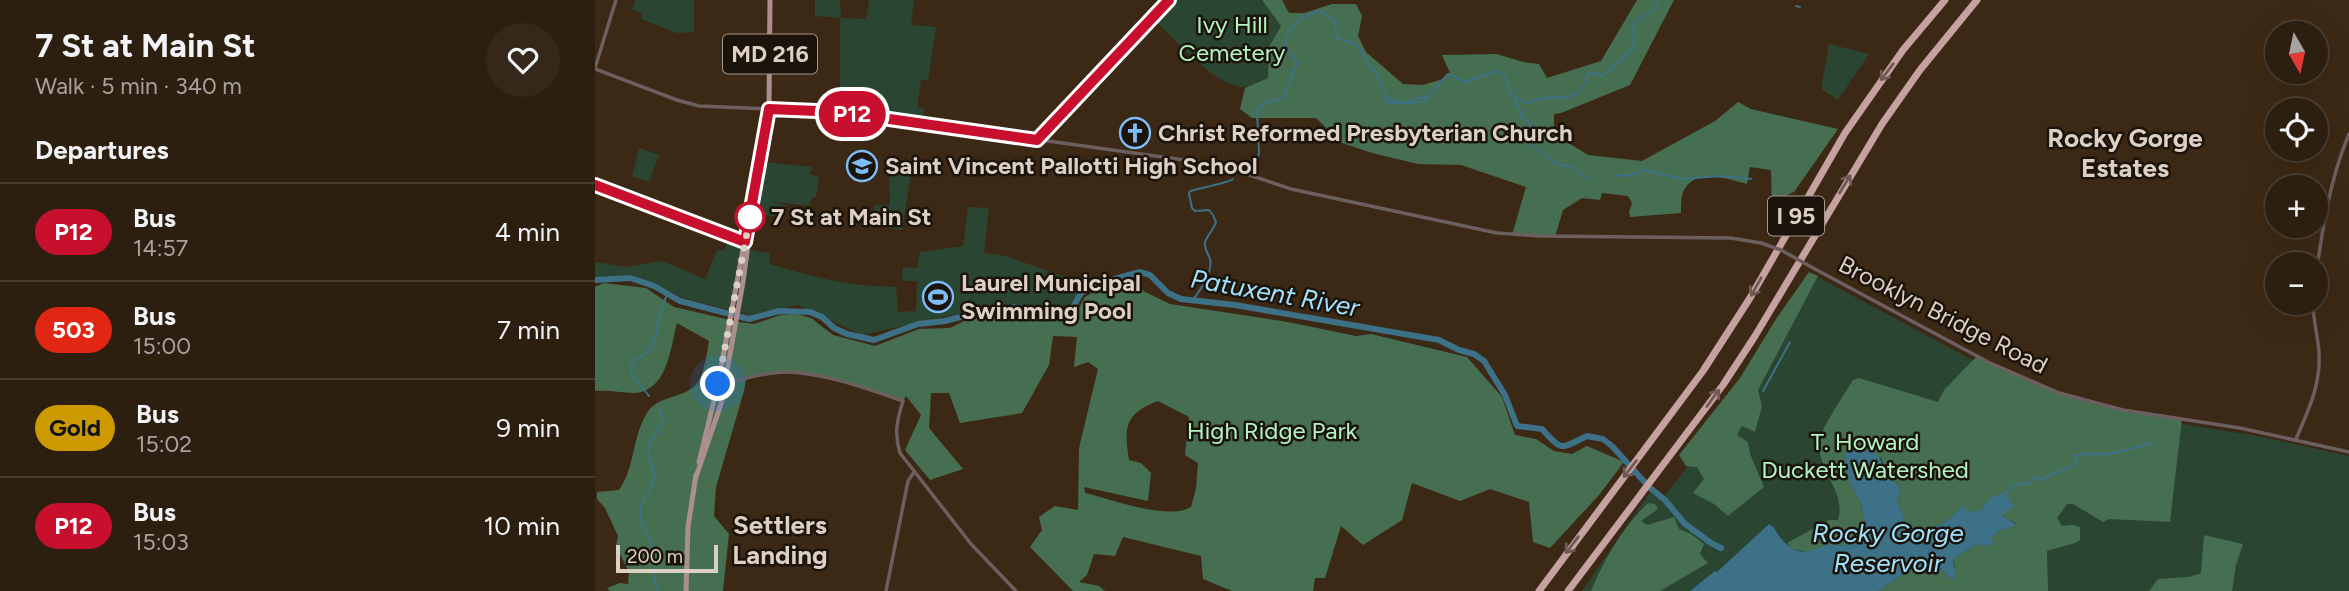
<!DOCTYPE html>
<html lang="en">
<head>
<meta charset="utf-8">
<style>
  :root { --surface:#2d1f10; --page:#352719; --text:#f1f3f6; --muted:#a7a29f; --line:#483d30 }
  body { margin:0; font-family:Figtree,sans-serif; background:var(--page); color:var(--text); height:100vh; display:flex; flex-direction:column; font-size:26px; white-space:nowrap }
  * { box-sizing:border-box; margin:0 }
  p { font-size:23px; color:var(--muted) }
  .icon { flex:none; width:38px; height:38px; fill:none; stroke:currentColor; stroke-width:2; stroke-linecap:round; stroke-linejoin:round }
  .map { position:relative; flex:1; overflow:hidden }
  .sheet { display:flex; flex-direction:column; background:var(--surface); width:595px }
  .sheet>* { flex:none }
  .badge { padding:0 14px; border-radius:23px; font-size:24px; line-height:46px }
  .needle { width:46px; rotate:171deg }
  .controls { position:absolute; left:1670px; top:21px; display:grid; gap:14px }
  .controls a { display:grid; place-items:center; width:63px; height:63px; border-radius:50%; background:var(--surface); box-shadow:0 7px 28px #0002,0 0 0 2px var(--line); font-size:35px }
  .scale { position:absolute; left:21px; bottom:18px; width:102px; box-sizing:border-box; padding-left:7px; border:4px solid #dccfc4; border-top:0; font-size:19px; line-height:24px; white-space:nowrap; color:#dccfc4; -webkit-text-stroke:5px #1c140b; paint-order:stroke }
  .you { position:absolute; width:35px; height:35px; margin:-18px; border:5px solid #fff; border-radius:50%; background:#1a73e8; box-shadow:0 0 0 10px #1a73e833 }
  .map>.badge { position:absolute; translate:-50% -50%; box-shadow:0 0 0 4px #fff }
  h2 { padding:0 35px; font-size:26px; line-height:63px }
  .round { display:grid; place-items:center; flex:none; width:74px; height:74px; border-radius:37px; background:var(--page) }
  .overview { display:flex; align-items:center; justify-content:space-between; height:119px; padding:0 35px }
  h1 { font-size:33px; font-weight:700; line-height:52px }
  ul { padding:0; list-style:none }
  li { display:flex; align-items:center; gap:21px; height:98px; padding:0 35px; border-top:2px solid var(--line) }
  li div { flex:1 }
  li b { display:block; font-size:26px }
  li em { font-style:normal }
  li .badge { min-width:77px; font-weight:700; text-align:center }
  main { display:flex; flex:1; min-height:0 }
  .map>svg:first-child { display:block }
</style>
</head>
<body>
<main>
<section class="sheet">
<div class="overview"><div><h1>7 St at Main St</h1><p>Walk · 5 min · 340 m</p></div><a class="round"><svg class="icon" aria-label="heart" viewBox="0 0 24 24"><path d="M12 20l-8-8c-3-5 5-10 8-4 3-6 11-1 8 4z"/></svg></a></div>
<h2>Departures</h2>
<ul>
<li><span class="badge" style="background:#c8102e;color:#fff">P12</span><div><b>Bus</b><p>14:57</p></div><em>4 min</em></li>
<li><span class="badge" style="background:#e22614;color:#fff">503</span><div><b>Bus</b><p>15:00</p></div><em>7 min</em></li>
<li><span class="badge" style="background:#c90;color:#111">Gold</span><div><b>Bus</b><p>15:02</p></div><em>9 min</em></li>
<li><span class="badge" style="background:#c8102e;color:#fff">P12</span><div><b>Bus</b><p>15:03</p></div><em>10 min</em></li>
</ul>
</section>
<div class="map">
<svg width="1754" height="591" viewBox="0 0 1754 591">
  <rect width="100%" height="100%" fill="#3c2915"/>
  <!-- green -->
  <g fill="#2a4531">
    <path d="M 41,0 L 99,0 L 99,32 L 82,33 L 46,19 L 47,14 L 37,9 Z"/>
    <path d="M 220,0 L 245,0 L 246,18 L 271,19 L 274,0 L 319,0 L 316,25 L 341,27 L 333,80 L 326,80 L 322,107 L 329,108 L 327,124 L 245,112 L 245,18 L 220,16 Z"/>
    <path d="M 574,0 L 667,0 L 686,26 L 674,47 L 673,78 C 665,82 656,88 647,87 C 619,85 578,37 557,18 Z"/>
    <path d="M 1234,44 L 1274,54 L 1243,100 L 1226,89 Z"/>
    <path d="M 44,148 L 64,155 L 54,182 L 37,176 Z"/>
    <path d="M 169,162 L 217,167 L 215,174 L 224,177 L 221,197 L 217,197 L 214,206 L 174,201 L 191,205 L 189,218 L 163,214 Z"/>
    <path d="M 294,168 L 317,169 L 307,230 L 275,225 L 280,205 L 295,205 Z"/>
    <path d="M 373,207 L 394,208 L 389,253 L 410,256 L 494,285 L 472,306 L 393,307 L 267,335 L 203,305 L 155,315 L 89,298 L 35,275 L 0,277 L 0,262 L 32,267 L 67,261 L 110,279 L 122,250 L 129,251 L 133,240 L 160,251 L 174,253 L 175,264 C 217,277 257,287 301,287 L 303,312 L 321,311 L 322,281 L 307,281 L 308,267 L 322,268 L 325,252 L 368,246 Z"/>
    <path d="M 1221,276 L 1407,376 L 1512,412 L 1657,435 L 1754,456 L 1754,591 L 987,591 L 1058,488 L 1069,496 L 1084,478 L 1171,360 Z"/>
  </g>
  <!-- forest -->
  <g fill="#466f51" fill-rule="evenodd">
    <path d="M 667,0 L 687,0 L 694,13 L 709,13 L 737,4 L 761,4 L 767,16 L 763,36 L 771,52 L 808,84 L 828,85 L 848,79 L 855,73 L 847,55 L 902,54 L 928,62 L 944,64 L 952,78 L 1006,61 L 1042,0 L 1079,0 L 1035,85 L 966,113 L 959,114 L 959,134 L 993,155 L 1047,161 L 1120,121 L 1143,102 L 1156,109 L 1243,129 L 1199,192 L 1192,195 L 1186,214 L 1177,209 L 1176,170 L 1155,167 L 1152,184 C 1133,179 1101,168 1089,190 C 1086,195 1086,206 1086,213 L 1035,217 L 1034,212 L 1037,203 L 1033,196 L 1007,193 L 1005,200 L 987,198 L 968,210 L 960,237 L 917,235 L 931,187 L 866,165 L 823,164 L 777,153 L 747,143 L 721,118 L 657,118 L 645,109 L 650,88 L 673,78 L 674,47 L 686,26 Z"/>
    <path d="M 1214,272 L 1223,276 L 1163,390 L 1167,406 L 1160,432 L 1147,426 L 1142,435 L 1153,442 L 1155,454 L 1169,487 L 1133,516 L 1119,504 L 1098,493 L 1109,479 L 1102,467 L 1091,466 L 1084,455 L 1145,378 L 1181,319 Z"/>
    <path d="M 9,283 L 51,288 L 79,307 L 144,322 L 159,324 L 186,315 L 201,314 L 216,318 L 238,335 L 280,346 L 324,329 L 355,328 L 373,319 L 442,316 L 468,317 L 481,313 L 490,297 L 504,289 L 526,284 L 546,286 L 548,291 L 575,304 L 693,322 L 761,336 L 776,334 L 872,357 L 907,397 L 920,435 L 941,439 L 959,451 L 977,454 L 992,446 L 1029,462 L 1004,495 L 955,548 L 938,542 L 934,502 L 895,489 L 865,501 L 817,483 L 807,520 L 768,545 L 746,526 L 730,578 L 720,578 L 718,591 L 637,591 L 608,579 L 606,556 L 528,537 L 520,556 L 499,554 L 492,575 L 484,582 L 504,586 L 510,591 L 478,591 L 435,547 L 447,530 L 444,517 L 460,506 L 483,510 L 484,448 L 503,369 L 493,362 L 479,367 L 482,337 L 458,336 L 454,365 L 427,413 L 365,423 L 354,393 L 336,393 L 334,428 L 368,469 L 335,480 L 310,450 L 326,415 L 311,396 L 308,401 L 266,387 L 211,374 L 190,372 L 151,379 L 149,391 L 121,487 L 119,516 L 134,534 L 128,591 L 15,591 L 12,588 L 25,583 L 33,584 L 34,572 L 21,546 L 23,536 L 10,508 L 2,499 L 2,492 L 24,490 C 40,468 37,437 52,413 C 64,393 94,400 105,379 C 110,368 112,353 114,341 L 82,323 C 75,349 73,391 39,393 C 26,393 14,390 0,391 L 0,287 ZM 563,401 L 594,417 L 590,455 L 603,463 L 601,488 L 596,507 C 573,521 516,499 490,493 L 489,487 L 553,501 L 556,473 L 546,463 L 534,460 C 529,427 529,414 563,401 Z"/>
    <path d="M 1382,356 L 1437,382 L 1496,403 L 1587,419 L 1575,522 L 1514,519 L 1508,522 L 1478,504 L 1472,504 L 1462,518 L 1467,526 L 1478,525 L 1485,527 L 1485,540 L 1480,543 L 1452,551 L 1453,591 L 1283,591 L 1311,572 L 1332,568 L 1340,563 L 1355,578 L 1360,566 L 1358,559 L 1380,545 L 1398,545 L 1396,537 L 1406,530 L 1422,524 L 1406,515 L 1413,499 L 1412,493 L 1396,497 L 1384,511 L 1370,511 L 1366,505 C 1356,524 1332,534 1311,524 L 1302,500 L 1306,488 L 1293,479 L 1286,457 L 1255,483 L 1266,503 L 1271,529 L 1247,546 L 1234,543 L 1217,553 L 1197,549 L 1192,543 L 1234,520 L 1243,520 C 1252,494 1222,469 1224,442 C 1225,430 1250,393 1258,380 L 1264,378 L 1343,402 L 1349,390 Z"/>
    <path d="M 1053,503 L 1060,504 L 1063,509 L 1046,521 L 1052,525 L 1079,517 L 1084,529 L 1096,534 L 1109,544 L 1105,554 L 1113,563 L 1065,591 L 996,591 C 1010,558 1027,528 1053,503 Z"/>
    <path d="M 1609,535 L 1648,544 L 1641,565 L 1637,591 L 1554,591 L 1563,579 L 1594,577 L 1606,573 Z"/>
  </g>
  <!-- water -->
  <path fill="#3c7188" d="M 1250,446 C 1299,448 1277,467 1306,488 L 1302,500 L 1311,524 C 1332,534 1356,524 1366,505 L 1371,511 L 1384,511 L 1396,497 L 1412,492 L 1413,499 L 1419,506 L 1406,515 L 1422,525 L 1406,530 L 1396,537 L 1399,545 L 1380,545 L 1358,559 L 1361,579 L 1355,578 L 1340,563 L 1332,568 L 1311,572 L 1283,591 L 1095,591 L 1120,571 L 1122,572 L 1174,524 C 1181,528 1180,531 1185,537 C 1201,558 1214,553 1234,543 L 1247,546 L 1253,538 L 1261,537 L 1271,529 L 1266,503 L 1255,483 L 1250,467 Z"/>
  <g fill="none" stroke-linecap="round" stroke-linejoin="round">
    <!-- stream -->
    <g stroke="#3c7188" stroke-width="2">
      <path d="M 1201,6 L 1205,7"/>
      <path d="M 790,98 L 792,102 L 803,103"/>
      <path d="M 921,101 L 928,118 L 936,124 L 929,134 L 930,140 L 964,165 L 977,166 L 990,178 L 994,179"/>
      <path d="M 813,103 L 819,99 L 832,96"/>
      <path d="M 658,164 L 661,163 L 664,153 L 662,110 L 669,103 L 688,98 L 702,64 L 700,58 L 690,46 C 690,27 708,15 725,11 L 739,20 L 742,38 L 760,44 L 769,54 L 775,67 L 783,75 L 791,97 L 804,103 L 828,102 L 853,74 L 870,82 L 902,71 L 909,75 L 916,95 L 932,103 C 961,88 979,114 995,72 L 1007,76 C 1013,72 1039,50 1040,44 C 1041,36 1037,30 1040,22 L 1060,9 L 1062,0"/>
      <path d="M 1020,176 L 1036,175 L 1051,170 L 1085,179 L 1128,176 L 1156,179"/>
      <path d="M 597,301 C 605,291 618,273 615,259 C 613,253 609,249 610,242 C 612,236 619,229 621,222 L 618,215 L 614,210 L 600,211 L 597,208 L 594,194 L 595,191 C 605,188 633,183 638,179"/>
      <path d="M 1168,391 L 1195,342"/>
      <path d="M 54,396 L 36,373 L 37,362 C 59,350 59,345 63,322 C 65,313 69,303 72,294"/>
      <path d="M 1412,492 L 1419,484 L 1434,484 L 1440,476 L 1444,480 L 1481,464 L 1480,456 C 1490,452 1501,455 1513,454 C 1527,452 1542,446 1557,443"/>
      <path d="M 62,591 C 56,576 64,564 59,549 C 56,538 45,525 45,514 C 44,499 60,491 59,474 C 59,465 51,456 54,447 C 58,432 75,425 64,409"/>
    </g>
    <!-- river -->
    <path stroke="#3c7188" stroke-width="6" d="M 0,280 L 35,278 L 59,286 L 85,301 L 154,319 L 184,311 L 215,312 L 227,317 L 239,328 L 252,334 L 279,340 L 323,324 L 350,321 L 376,314 L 406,312 L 419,307 L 460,312 L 472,311 L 479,305 L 486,293 L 501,284 L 545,272 L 555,275 L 573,293 L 586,299 L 640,305 L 844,340 L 864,350 L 879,354 L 889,361 L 910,395 L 922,426 L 947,429 C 968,453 966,448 992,436 L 1008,439 L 1017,446 L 1054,487 L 1070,500 L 1089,523 L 1116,543 L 1126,548"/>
    <!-- tertiary -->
    <g stroke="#6d5e5f" stroke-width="3.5">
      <path d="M 0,68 L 21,0"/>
      <path d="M 0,69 L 82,100 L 104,106 L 245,112 L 625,165 L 696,189 L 902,233 L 945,236 L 1136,238 L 1166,243"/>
      <path d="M 442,140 L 574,0"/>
      <path d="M 0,185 L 148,242"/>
      <path d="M 1220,269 L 1393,362 L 1464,393 L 1528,410 L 1645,428 L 1754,452"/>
      <path d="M 1720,282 C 1727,232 1734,181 1754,134"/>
      <path d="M 130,383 C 150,379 170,372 190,372 C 227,372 273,389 308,401 C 302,420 299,434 305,453 L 376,544 L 421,591"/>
      <path d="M 1701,439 C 1713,411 1726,385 1724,353 C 1723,336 1718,320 1718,303"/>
      <path d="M 291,591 L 313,481 L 319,472"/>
    </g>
    <!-- primary -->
    <g stroke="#ac8e8f" stroke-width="5">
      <path d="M 104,462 L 123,384 L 152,228"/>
      <path d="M 101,477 L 126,404 L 148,282 L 161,186 L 174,109 L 175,0"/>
      <path d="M 91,591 L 93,527 L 101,475"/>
    </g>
    <!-- motorway -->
    <g stroke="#c5a1a1" stroke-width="7">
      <path d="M 944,591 L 1108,371 L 1155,298 L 1250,133 L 1308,50 L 1350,0"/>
      <path d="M 973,591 L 1128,385 L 1160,336 L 1287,124 L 1325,70 L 1382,0"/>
    </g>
    <!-- tertiary-bridge -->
    <path stroke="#6d5e5f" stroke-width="3.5" d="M 1166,243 L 1186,250 L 1220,269"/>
  </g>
  <!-- one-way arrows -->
  <defs><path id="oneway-shaft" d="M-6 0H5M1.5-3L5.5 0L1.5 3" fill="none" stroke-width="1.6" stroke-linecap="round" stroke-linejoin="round" transform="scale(1.75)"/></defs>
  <g stroke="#705a56">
    <use href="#oneway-shaft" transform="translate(1292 72) rotate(127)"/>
    <use href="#oneway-shaft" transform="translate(1250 184) rotate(-59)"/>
    <use href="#oneway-shaft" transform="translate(1161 287) rotate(119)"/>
    <use href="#oneway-shaft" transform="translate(1118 398) rotate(-54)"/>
    <use href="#oneway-shaft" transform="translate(1035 469) rotate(128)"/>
    <use href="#oneway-shaft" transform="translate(977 545) rotate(127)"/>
  </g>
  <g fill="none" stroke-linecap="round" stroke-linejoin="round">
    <!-- line casing -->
    <g stroke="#fff" stroke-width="16">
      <path id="line" d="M 0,185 L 150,242 L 174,109 L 245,112 L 442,140 L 574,0"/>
    </g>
    <!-- line -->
    <use href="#line" stroke="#c8102e" stroke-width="10"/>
    <!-- walk -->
    <path stroke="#dccfc4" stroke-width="7" stroke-dasharray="0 12.6" d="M 123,384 L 155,217"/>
  </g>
  <!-- icons -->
  <defs>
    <g id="church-ring" transform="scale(1.575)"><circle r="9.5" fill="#1c140b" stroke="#7fbdfa" stroke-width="1.5"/><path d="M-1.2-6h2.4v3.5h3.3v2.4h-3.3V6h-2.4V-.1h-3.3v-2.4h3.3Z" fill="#7fbdfa"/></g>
    <g id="school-ring" transform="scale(1.575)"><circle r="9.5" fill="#1c140b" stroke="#7fbdfa" stroke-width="1.5"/><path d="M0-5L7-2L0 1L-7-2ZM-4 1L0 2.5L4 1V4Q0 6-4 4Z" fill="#7fbdfa"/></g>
    <g id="stadium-ring" transform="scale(1.575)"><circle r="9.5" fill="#1c140b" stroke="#7fbdfa" stroke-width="1.5"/><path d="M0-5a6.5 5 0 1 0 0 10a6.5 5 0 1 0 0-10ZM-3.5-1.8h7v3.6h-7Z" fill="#7fbdfa"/></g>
  </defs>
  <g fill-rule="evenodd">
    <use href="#church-ring" x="540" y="133"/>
    <use href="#school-ring" x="267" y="166"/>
    <use href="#stadium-ring" x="343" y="297"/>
  </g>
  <!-- markers -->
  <circle fill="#fff" stroke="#c8102e" stroke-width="3.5" cx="155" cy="217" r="14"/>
  <g text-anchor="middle" stroke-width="5" stroke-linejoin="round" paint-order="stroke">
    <!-- shield labels -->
    <g fill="#1c140b" stroke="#a2978c" stroke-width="2">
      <rect x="128" y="34.5" width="94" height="39" rx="5"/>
      <rect x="1173" y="196.5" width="56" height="39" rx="5"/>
    </g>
    <g font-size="23" font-weight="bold" fill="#dccfc4">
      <text x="175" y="62">MD 216</text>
      <text x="1201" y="224">I 95</text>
    </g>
    <!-- park labels -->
    <g font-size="24" fill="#b1f4c2" stroke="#1c140b">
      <text x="637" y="33">Ivy Hill<tspan x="637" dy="28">Cemetery</tspan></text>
      <text x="677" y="439">High Ridge Park</text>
      <text x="1270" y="450">T. Howard<tspan x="1270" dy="28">Duckett Watershed</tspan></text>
    </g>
    <!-- poi labels -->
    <g font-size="24" font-weight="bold" fill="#dccfc4" stroke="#1c140b" text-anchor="start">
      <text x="563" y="141">Christ Reformed Presbyterian Church</text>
      <text x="290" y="174">Saint Vincent Pallotti High School</text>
      <text x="366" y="291">Laurel Municipal<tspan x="366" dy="28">Swimming Pool</tspan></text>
    </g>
    <!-- stop labels -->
    <g font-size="24" font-weight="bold" fill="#dccfc4" stroke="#1c140b" text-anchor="start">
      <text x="176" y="225">7 St at Main St</text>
    </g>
    <!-- street labels -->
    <g font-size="24" fill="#dccfc4" stroke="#1c140b">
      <text transform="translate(1348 315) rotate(27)" y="8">Brooklyn Bridge Road</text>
    </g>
    <!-- neighbourhood labels -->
    <g font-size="26" font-weight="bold" fill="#dccfc4" stroke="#1c140b">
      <text x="1530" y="147">Rocky Gorge<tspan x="1530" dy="30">Estates</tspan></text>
      <text x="185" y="534">Settlers<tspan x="185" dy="30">Landing</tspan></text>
    </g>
    <!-- water labels -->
    <g font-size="26" font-style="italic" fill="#a0e1fe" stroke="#1c140b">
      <text transform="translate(680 293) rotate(10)" y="9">Patuxent River</text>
      <text x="1293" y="542">Rocky Gorge<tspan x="1293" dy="30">Reservoir</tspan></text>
    </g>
  </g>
</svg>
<div class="controls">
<a><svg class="needle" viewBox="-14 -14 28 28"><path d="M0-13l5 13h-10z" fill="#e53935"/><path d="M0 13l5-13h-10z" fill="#a7a29f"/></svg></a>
<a><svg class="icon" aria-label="locate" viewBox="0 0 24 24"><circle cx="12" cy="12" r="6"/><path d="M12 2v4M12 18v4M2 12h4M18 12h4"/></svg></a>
<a>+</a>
<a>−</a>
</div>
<div class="scale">200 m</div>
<div class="you" style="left:123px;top:384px"></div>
<b class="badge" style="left:257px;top:114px;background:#c8102e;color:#fff">P12</b>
</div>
</main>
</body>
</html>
